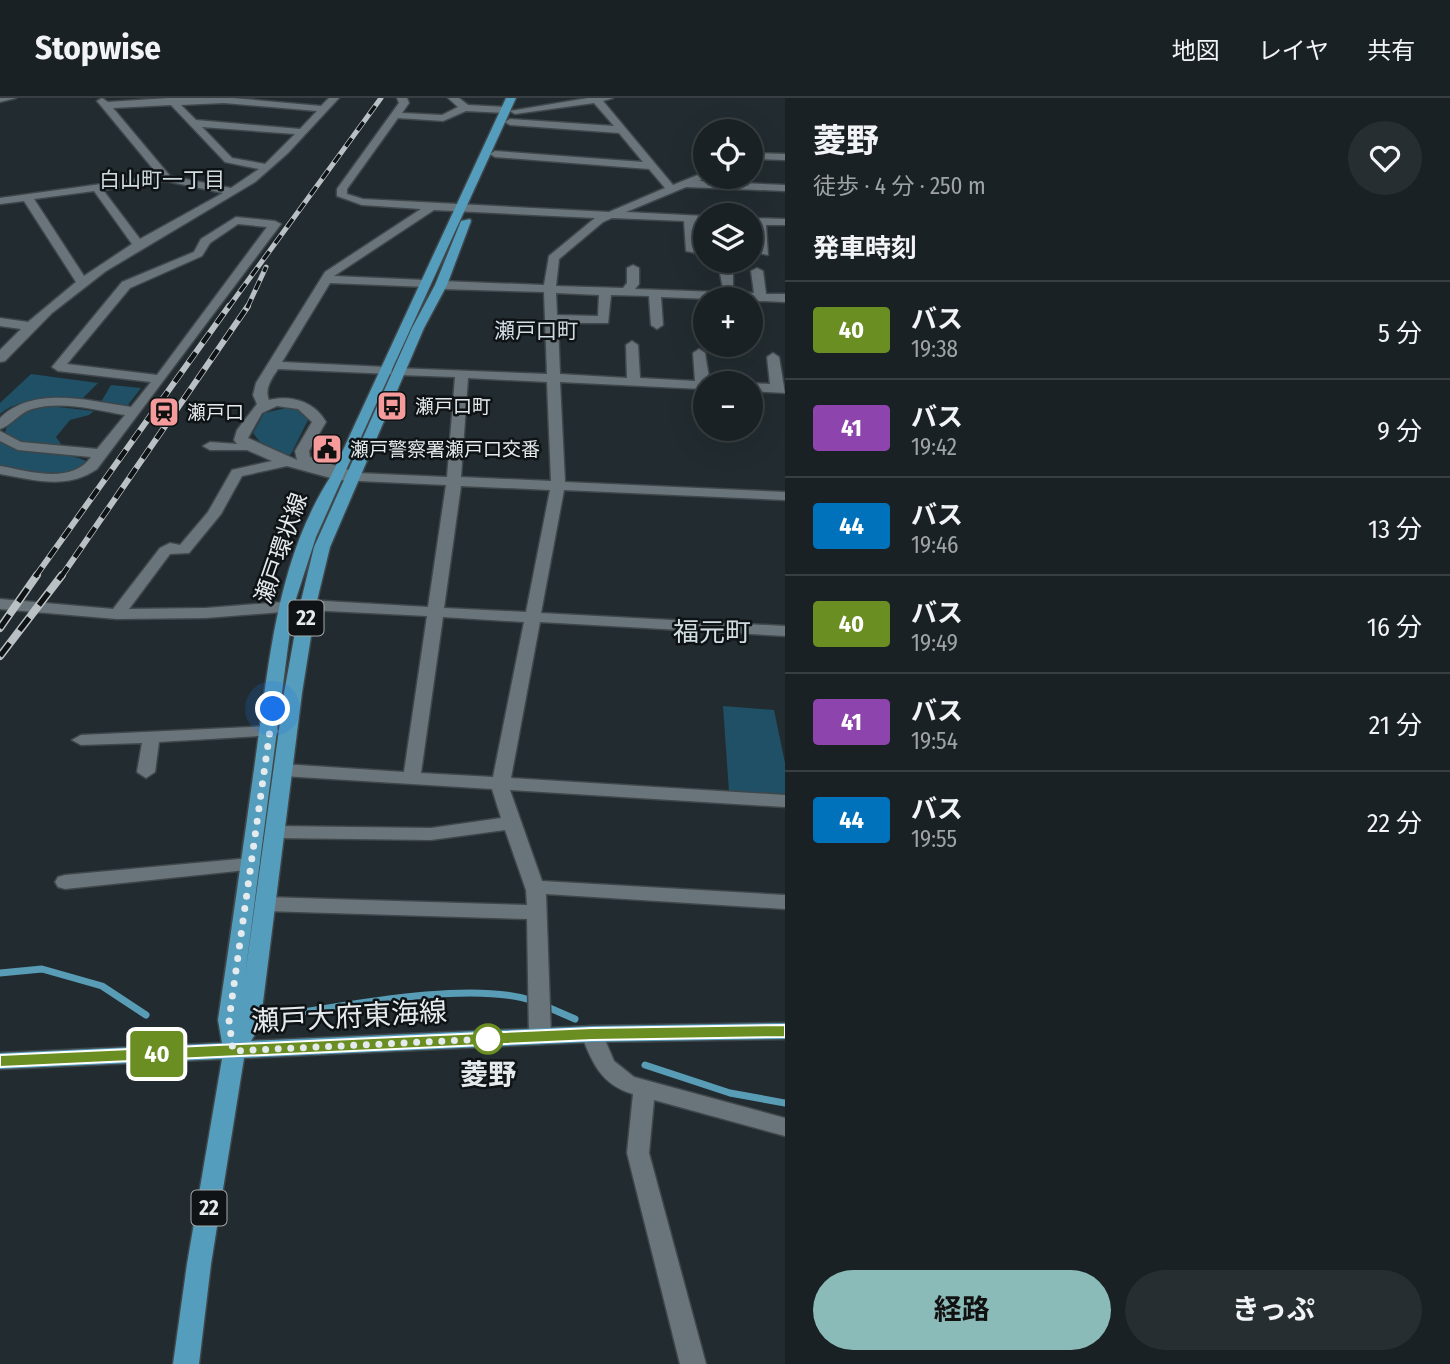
<!DOCTYPE html>
<html lang="ja">
<head>
<meta charset="utf-8">
<style>
  :root { --surface:#1a2124; --page:#272e31; --text:#f1f3f6; --muted:#9fa3a6; --line:#383e41; --accent:#8bbbb9 }
  body { margin:0; font-family:"Fira Sans Condensed","Noto Sans JP",sans-serif; background:var(--page); color:var(--text); height:100vh; display:flex; flex-direction:column; font-size:26px; white-space:nowrap }
  * { box-sizing:border-box; margin:0 }
  p { font-size:23px; color:var(--muted) }
  .icon { flex:none; width:38px; height:38px; fill:none; stroke:currentColor; stroke-width:2; stroke-linecap:round; stroke-linejoin:round }
  .map { position:relative; flex:1; overflow:hidden }
  .panel { display:flex; flex-direction:column; background:var(--surface); width:665px }
  .panel>* { flex:none }
  .badge { padding:0 14px; border-radius:5px; font-size:24px; line-height:46px }
  .buttons { position:absolute; left:693px; top:21px; display:grid; gap:14px }
  .buttons a { display:grid; place-items:center; width:70px; height:70px; border-radius:50%; background:var(--surface); box-shadow:0 7px 28px #0002,0 0 0 2px var(--line); font-size:35px }
  .you { position:absolute; width:35px; height:35px; margin:-18px; border:5px solid #fff; border-radius:50%; background:#1a73e8; box-shadow:0 0 0 10px #1a73e833 }
  .map>.badge { position:absolute; translate:-50% -50%; box-shadow:0 0 0 4px #fff }
  h2 { padding:0 28px; font-size:26px; line-height:63px }
  .round { display:grid; place-items:center; flex:none; width:74px; height:74px; border-radius:37px; background:var(--page) }
  .headline { display:flex; align-items:center; justify-content:space-between; height:119px; padding:0 28px }
  h1 { font-size:33px; font-weight:700; line-height:52px }
  .button { display:flex; gap:14px; margin-top:auto; padding:14px 28px }
  .button a { flex:1; height:80px; border-radius:42px; background:var(--accent); color:#111; font-size:28px; font-weight:700; line-height:80px; text-align:center }
  .button a+a { background:var(--page); color:var(--text) }
  ul { padding:0; list-style:none }
  li { display:flex; align-items:center; gap:21px; height:98px; padding:0 28px; border-top:2px solid var(--line) }
  li div { flex:1 }
  li b { display:block; font-size:26px }
  li em { font-style:normal }
  li .badge { min-width:77px; font-weight:700; text-align:center }
  header { display:flex; align-items:center; gap:42px; box-sizing:border-box; height:98px; padding:0 35px; background:var(--surface); border-bottom:2px solid var(--line) }
  header strong { font-size:33px }
  nav { display:flex; gap:38px; margin-inline-start:auto; font-size:24px }
  main { display:flex; flex:1; min-height:0 }
  .map>svg:first-child { display:block }
</style>
</head>
<body>
<header>
<strong>Stopwise</strong>
<nav><a>地図</a><a>レイヤ</a><a>共有</a></nav>
</header>
<main>
<div class="map">
<svg width="785" height="1266" viewBox="0 0 785 1266">
  <rect width="100%" height="100%" fill="#222c30"/>
  <!-- green -->
  <g fill="#1f5065">
    <path d="M 31,276 L 98,285 L 80,303 C 54,301 21,298 0,316 L 0,305 Z"/>
    <path d="M 111,287 L 141,290 L 128,307 L 114,307 L 101,304 Z"/>
    <path d="M 49,308 L 94,313 L 89,317 L 70,322 L 56,339 L 61,346 L 59,347 L 19,343 L 5,335 C 10,313 30,311 49,308 Z"/>
    <path d="M 286,310 L 309,314 L 310,318 L 291,356 L 287,358 L 260,344 L 253,335 L 264,315 Z"/>
    <path d="M 0,343 C 31,357 63,351 90,365 L 64,379 L 0,369 Z"/>
    <path d="M 723,608 L 774,612 L 785,665 L 785,699 L 729,694 Z"/>
  </g>
  <g fill="none" stroke-linecap="round" stroke-linejoin="round">
    <!-- stream -->
    <g stroke="#599cb6" stroke-width="7">
      <path d="M 0,875 L 42,871 L 102,888 L 146,917"/>
      <path d="M 545,908 L 575,921"/>
      <path d="M 297,915 C 358,905 476,883 533,903"/>
      <path d="M 645,967 L 730,995 L 785,1005"/>
    </g>
    <!-- minor casing -->
    <g stroke="#3f474b" stroke-width="3">
      <g id="minor">
        <path d="M 0,0 L 16,0 L 0,4 Z"/>
        <path d="M 168,0 L 233,0 L 321,8 L 329,0 L 339,0 L 288,55 L 255,84 L 106,173 L 52,215 L 5,263 L 0,264 L 0,252 L 21,231 L 0,228 L 0,220 L 28,224 L 76,184 L 24,103 L 0,106 L 0,100 L 159,78 L 97,3 L 102,0 L 108,4 ZM 224,5 L 317,13 L 300,31 L 196,22 L 181,7 ZM 171,7 L 225,64 L 259,71 L 231,90 L 170,78 L 113,10 ZM 202,29 L 295,36 L 265,66 L 232,60 ZM 166,83 L 223,95 L 140,141 L 103,92 ZM 94,93 L 132,146 L 84,178 L 34,101 Z"/>
        <path d="M 397,0 L 407,0 L 409,5 L 402,15 L 442,17 L 458,9 L 448,0 L 459,0 L 468,7 L 506,9 L 511,12 L 506,15 L 466,13 L 443,23 L 398,20 L 347,91 L 347,96 L 363,101 L 609,114 L 665,90 L 649,71 L 495,59 L 490,56 L 495,53 L 643,64 L 619,35 L 510,27 L 505,24 L 510,21 L 614,28 L 594,5 L 515,16 L 510,13 L 588,0 L 613,0 L 603,3 L 673,87 L 705,74 L 705,79 L 709,79 L 699,83 L 785,87 L 785,93 L 686,89 L 626,114 L 705,118 L 705,124 L 695,124 L 696,155 L 686,153 L 684,123 L 612,120 L 603,124 L 559,161 L 556,188 L 623,190 L 627,185 L 627,170 L 633,167 L 639,170 L 639,186 L 635,191 L 718,194 L 723,191 L 719,170 L 723,164 L 728,163 L 733,166 L 733,194 L 754,195 L 751,173 L 757,170 L 763,173 L 766,196 L 785,196 L 785,204 L 661,199 L 663,227 L 657,231 L 651,227 L 649,198 L 611,197 L 608,225 L 558,225 L 560,276 L 627,280 L 626,247 L 632,243 L 638,247 L 640,280 L 695,283 L 693,255 L 699,251 L 705,255 L 710,285 L 705,285 L 705,291 L 702,291 L 560,284 L 565,384 L 785,394 L 785,402 L 564,392 L 541,515 L 785,528 L 785,538 L 540,524 L 511,680 L 785,697 L 785,709 L 510,692 L 542,783 L 785,797 L 785,811 L 546,796 L 551,938 L 548,944 L 540,946 L 532,944 L 529,938 L 527,821 L 265,813 L 258,811 L 255,806 L 258,801 L 265,799 L 527,807 L 526,792 L 505,732 L 431,742 L 275,740 L 268,738 L 266,734 L 268,730 L 275,728 L 431,730 L 501,720 L 492,691 L 283,678 L 274,672 L 283,666 L 404,674 L 427,518 L 308,512 L 206,520 L 117,521 L 0,511 L 0,501 L 113,511 L 160,450 L 170,445 L 180,447 L 208,414 L 232,372 L 272,363 L 247,352 L 210,352 L 203,348 L 210,344 L 237,346 L 234,342 L 237,332 L 257,306 L 253,297 L 256,285 L 325,174 L 421,111 L 362,107 L 337,98 L 337,91 L 399,5 ZM 434,112 L 595,120 L 549,158 L 544,187 L 441,183 L 435,187 L 441,191 L 544,194 L 547,276 L 395,270 L 394,273 L 400,277 L 455,279 L 447,379 L 358,375 L 310,359 L 309,353 L 326,324 C 314,303 291,297 269,302 C 264,291 272,280 278,271 L 391,276 L 392,273 L 386,269 L 282,264 L 330,185 L 428,189 L 428,183 L 424,182 L 334,178 ZM 556,195 L 599,197 L 598,218 L 557,217 ZM 468,280 L 547,284 L 551,383 L 461,379 ZM 277,308 L 298,311 L 312,324 L 295,353 L 297,362 L 248,340 L 262,315 ZM 287,368 L 338,382 L 446,387 L 428,509 L 308,502 L 206,510 L 129,511 L 170,456 L 189,455 L 221,416 L 242,378 ZM 461,388 L 550,392 L 526,514 L 444,510 ZM 443,519 L 524,524 L 493,679 L 421,675 Z"/>
        <path d="M 751,55 L 785,56 L 785,62 L 751,61 Z"/>
        <path d="M 236,119 L 275,123 L 281,126 L 97,371 C 67,392 34,382 0,376 L 0,368 C 29,373 71,387 91,359 L 18,352 L 0,343 L 0,333 L 21,344 L 97,351 L 125,317 C 96,312 61,302 32,311 C 19,315 12,327 0,331 L 0,320 C 34,287 89,303 131,309 L 151,284 L 58,273 L 52,269 L 122,184 L 194,154 L 201,141 ZM 238,126 L 267,129 L 157,277 L 67,266 L 130,190 L 202,158 L 210,145 Z"/>
        <path d="M 751,120 L 785,121 L 785,127 L 766,127 L 768,157 L 758,155 L 755,126 L 751,126 Z"/>
        <path d="M 773,255 L 779,259 L 785,295 L 751,293 L 750,285 L 770,286 L 767,259 Z"/>
        <path d="M 270,628 L 276,629 L 279,633 L 276,637 L 159,644 L 155,674 L 146,680 L 137,674 L 142,645 L 81,647 L 72,642 L 81,637 Z"/>
        <path d="M 250,760 L 257,761 L 260,766 L 257,771 L 65,791 L 58,789 L 55,784 L 58,779 L 65,777 Z"/>
        <path d="M 592,928 L 600,930 L 614,963 L 634,979 L 785,1020 L 785,1038 L 654,1002 L 649,1055 L 706,1266 L 680,1266 L 627,1055 L 633,996 C 601,987 592,964 581,936 L 584,930 Z"/>
      </g>
    </g>
    <!-- major casing -->
    <g stroke="#3f474b" stroke-width="3">
      <path id="major" d="M 506,0 L 516,0 L 346,372 L 316,439 L 293,510 L 245,878 L 284,595 L 300,507 L 314,449 L 412,230 L 435,187 L 461,123 L 470,121 L 471,123 L 447,187 L 424,230 L 330,449 L 316,507 L 302,595 L 260,928 L 251,943 L 592,928 L 785,925 L 785,941 L 592,944 L 244,960 L 211,1166 L 199,1266 L 173,1266 L 187,1166 L 222,961 L 0,971 L 0,955 L 222,945 L 218,922 C 231,836 243,750 255,664 C 269,566 276,463 331,378 Z"/>
    </g>
    <!-- minor -->
    <use href="#minor" fill="#6a757b" fill-rule="evenodd"/>
    <!-- major -->
    <use href="#major" fill="#549dbc" fill-rule="evenodd"/>
    <!-- rail-far2 casing -->
    <g stroke="#bac1c4" stroke-width="5">
      <g id="rail-far2">
        <path d="M 228,210 L 381,0"/>
        <path d="M 247,210 L 266,169"/>
      </g>
    </g>
    <!-- rail-far1 casing -->
    <g stroke="#bac1c4" stroke-width="6">
      <g id="rail-far1">
        <path d="M 35,479 L 229,208"/>
        <path d="M 61,479 L 248,208"/>
      </g>
    </g>
    <!-- rail casing -->
    <g stroke="#bac1c4" stroke-width="8">
      <g id="rail">
        <path d="M 0,530 L 37,477"/>
        <path d="M 0,558 L 62,477"/>
      </g>
    </g>
    <!-- rail-far2 -->
    <use href="#rail-far2" stroke="#0f1315" stroke-width="3.5" stroke-dasharray="10" stroke-linecap="butt"/>
    <!-- rail-far1 -->
    <use href="#rail-far1" stroke="#0f1315" stroke-width="4.5" stroke-dasharray="12" stroke-linecap="butt"/>
    <!-- rail -->
    <use href="#rail" stroke="#0f1315" stroke-width="5" stroke-dasharray="16" stroke-linecap="butt"/>
  </g>
  <!-- line -->
  <path fill="#6b8e23" stroke="#fff" stroke-width="2" d="M 785,927 L 785,939 L 592,942 L 0,969 L 0,957 L 592,930 Z"/>
  <g fill="none" stroke-linecap="round" stroke-linejoin="round">
    <!-- walk -->
    <path stroke="#e4eaed" stroke-width="7" stroke-dasharray="0 12.6" d="M 273,611 L 229,922 L 233,953 L 488,941"/>
  </g>
  <!-- icons -->
  <defs>
    <g id="bus-square" transform="scale(1.575)"><rect x="-9" y="-9" width="18" height="18" rx="4" fill="#f59b9c" stroke="#0f1315"/><path d="M-5-6H5V4H4V6H2V4H-2V6H-4V4H-5ZM-3.5-4V0h7V-4ZM-3.5 1.2v1.5H-2V1.2ZM2 1.2v1.5H3.5V1.2Z" fill="#111"/></g>
    <g id="station-square" transform="scale(1.575)"><rect x="-9" y="-9" width="18" height="18" rx="4" fill="#f59b9c" stroke="#0f1315"/><path d="M-3-6H3Q5-6 5-4V2Q5 4 3 4L4.5 6H3L1.5 4h-3L-3 6H-4.5L-3 4Q-5 4-5 2V-4Q-5-6-3-6ZM-3.5-4v3h7v-3ZM-3.5 1v1.5H-2V1ZM2 1v1.5H3.5V1Z" fill="#111"/></g>
    <g id="civic-square" transform="scale(1.575)"><rect x="-9" y="-9" width="18" height="18" rx="4" fill="#f59b9c" stroke="#0f1315"/><path d="M-.6-6.5H3V-4.5H.6V-3L4-1V1h2V6H-6V1h2V-1L-.6-3ZM-1.2 2.5V6h2.4V2.5Z" fill="#111"/></g>
  </defs>
  <g fill-rule="evenodd">
    <use href="#bus-square" x="392" y="308"/>
    <use href="#station-square" x="164" y="314"/>
    <use href="#civic-square" x="327" y="351"/>
  </g>
  <!-- markers -->
  <circle fill="#fff" stroke="#6b8e23" stroke-width="3.5" cx="488" cy="941" r="14"/>
  <g text-anchor="middle" stroke-width="5" stroke-linejoin="round" paint-order="stroke">
    <!-- far-poi labels -->
    <g font-size="19" fill="#e4eaed" stroke="#0f1315" text-anchor="start">
      <text x="415" y="315">瀬戸口町</text>
      <text x="187" y="321">瀬戸口</text>
      <text x="350" y="358">瀬戸警察署瀬戸口交番</text>
    </g>
    <!-- far-neighbourhood labels -->
    <g font-size="21" fill="#d0dde3" stroke="#0f1315">
      <text x="162" y="89">白山町一丁目</text>
    </g>
    <!-- far-quarter labels -->
    <g font-size="21" fill="#d0dde3" stroke="#0f1315">
      <text x="536" y="240">瀬戸口町</text>
    </g>
    <!-- shield labels -->
    <g fill="#0f1315" stroke="#a4aaac" stroke-width="2">
      <rect x="288.5" y="502.5" width="35" height="35" rx="5"/>
      <rect x="191.5" y="1092.5" width="35" height="35" rx="5"/>
    </g>
    <g font-size="21" font-weight="bold" fill="#e4eaed">
      <text x="306" y="527">22</text>
      <text x="209" y="1117">22</text>
    </g>
    <!-- street labels -->
    <g font-size="23" fill="#e4eaed" stroke="#0f1315">
      <text transform="translate(281 450) rotate(-71)" y="8">瀬戸環状線</text>
    </g>
    <!-- quarter labels -->
    <g font-size="26" fill="#d0dde3" stroke="#0f1315">
      <text x="712" y="543">福元町</text>
    </g>
    <!-- near-street labels -->
    <g font-size="28" fill="#e4eaed" stroke="#0f1315">
      <text transform="translate(349 918) rotate(-3)" y="10">瀬戸大府東海線</text>
    </g>
    <!-- near-stop labels -->
    <g font-size="28" font-weight="bold" fill="#e4eaed" stroke="#0f1315">
      <text x="488" y="986">菱野</text>
    </g>
  </g>
</svg>
<div class="buttons">
<a><svg class="icon" aria-label="locate" viewBox="0 0 24 24"><circle cx="12" cy="12" r="6"/><path d="M12 2v4M12 18v4M2 12h4M18 12h4"/></svg></a>
<a><svg class="icon" aria-label="layers" viewBox="0 0 24 24"><path d="M12 4l9 5-9 5-9-5zM3 14l9 5 9-5"/></svg></a>
<a>+</a>
<a>−</a>
</div>
<div class="you" style="left:273px;top:611px"></div>
<b class="badge" style="left:157px;top:956px;background:#6b8e23;color:#fff">40</b>
</div>
<section class="panel">
<div class="headline"><div><h1>菱野</h1><p>徒歩 · 4 分 · 250 m</p></div><a class="round"><svg class="icon" aria-label="heart" viewBox="0 0 24 24"><path d="M12 20l-8-8c-3-5 5-10 8-4 3-6 11-1 8 4z"/></svg></a></div>
<h2>発車時刻</h2>
<ul>
<li><span class="badge" style="background:#6b8e23;color:#fff">40</span><div><b>バス</b><p>19:38</p></div><em>5 分</em></li>
<li><span class="badge" style="background:#8e44ad;color:#fff">41</span><div><b>バス</b><p>19:42</p></div><em>9 分</em></li>
<li><span class="badge" style="background:#0072bc;color:#fff">44</span><div><b>バス</b><p>19:46</p></div><em>13 分</em></li>
<li><span class="badge" style="background:#6b8e23;color:#fff">40</span><div><b>バス</b><p>19:49</p></div><em>16 分</em></li>
<li><span class="badge" style="background:#8e44ad;color:#fff">41</span><div><b>バス</b><p>19:54</p></div><em>21 分</em></li>
<li><span class="badge" style="background:#0072bc;color:#fff">44</span><div><b>バス</b><p>19:55</p></div><em>22 分</em></li>
</ul>
<div class="button"><a>経路</a><a>きっぷ</a></div>
</section>
</main>
</body>
</html>
